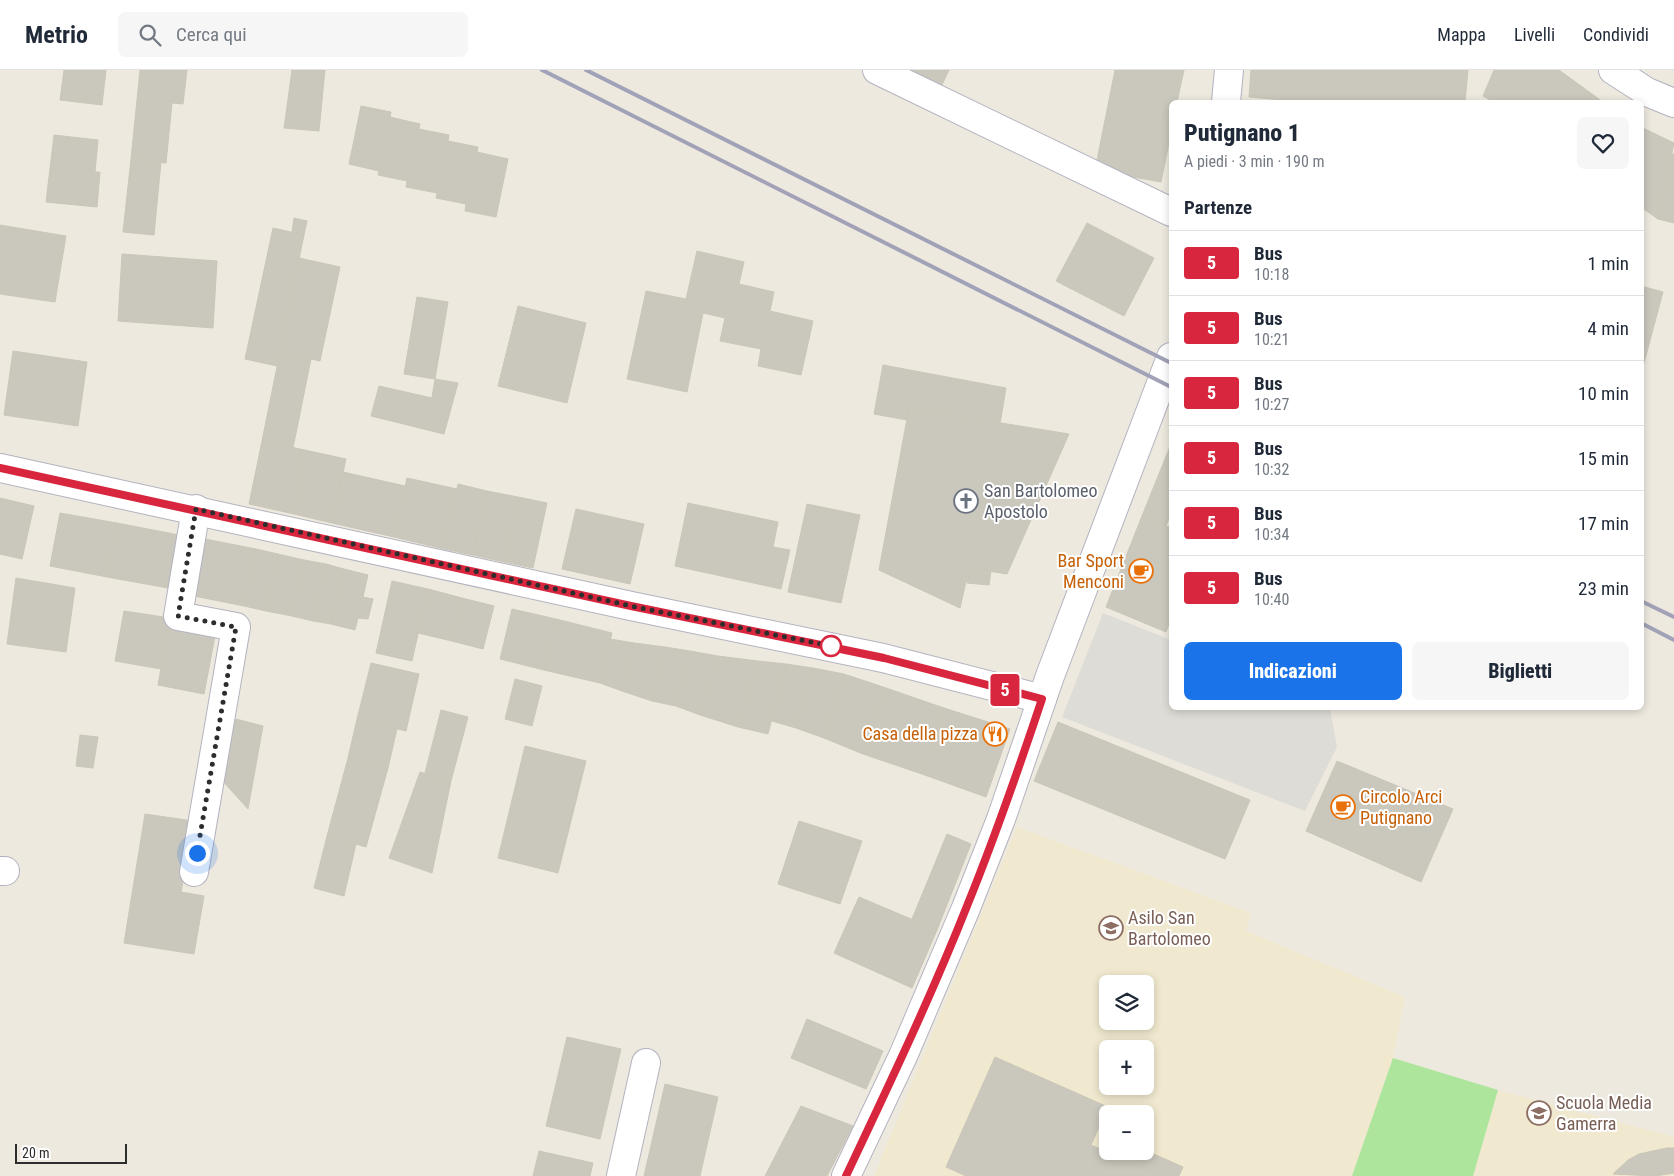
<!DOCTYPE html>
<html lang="it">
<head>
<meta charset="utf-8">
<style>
  :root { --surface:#fff; --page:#f6f6f7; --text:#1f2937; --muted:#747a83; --line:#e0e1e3; --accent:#1a73e8 }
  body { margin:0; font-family:"Roboto Condensed",sans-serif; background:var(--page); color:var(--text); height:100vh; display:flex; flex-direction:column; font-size:19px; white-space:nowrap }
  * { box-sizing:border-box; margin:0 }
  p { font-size:16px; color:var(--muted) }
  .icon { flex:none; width:28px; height:28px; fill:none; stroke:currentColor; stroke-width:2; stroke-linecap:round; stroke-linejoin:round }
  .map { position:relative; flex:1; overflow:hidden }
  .details { position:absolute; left:1169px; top:30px; width:475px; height:610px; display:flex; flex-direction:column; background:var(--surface); border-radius:8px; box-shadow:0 2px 8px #0003 }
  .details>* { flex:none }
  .badge { padding:0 10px; border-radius:4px; font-size:18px; line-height:32px }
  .fabs { position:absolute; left:1099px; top:905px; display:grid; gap:10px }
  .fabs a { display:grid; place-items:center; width:55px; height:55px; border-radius:8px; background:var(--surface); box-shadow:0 2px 8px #0003; font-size:25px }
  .scale { position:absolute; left:15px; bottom:12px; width:112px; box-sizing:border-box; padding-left:5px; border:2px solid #2d2d2d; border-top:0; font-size:14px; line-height:18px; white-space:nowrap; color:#2d2d2d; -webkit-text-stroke:4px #fff; paint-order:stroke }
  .you { position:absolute; width:25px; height:25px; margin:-12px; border:4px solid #fff; border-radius:50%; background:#1a73e8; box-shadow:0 0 0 8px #1a73e833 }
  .map>.badge { position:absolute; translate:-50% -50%; box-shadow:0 0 0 2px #fff }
  h2 { padding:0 15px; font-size:19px; line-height:45px }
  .round { display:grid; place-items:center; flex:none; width:52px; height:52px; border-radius:8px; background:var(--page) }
  .overview { display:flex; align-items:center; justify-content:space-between; height:85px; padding:0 15px }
  h1 { font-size:24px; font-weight:800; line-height:38px }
  .cta { display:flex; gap:10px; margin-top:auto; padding:10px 15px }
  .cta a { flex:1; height:58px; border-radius:8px; background:var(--accent); color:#fff; font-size:20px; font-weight:800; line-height:58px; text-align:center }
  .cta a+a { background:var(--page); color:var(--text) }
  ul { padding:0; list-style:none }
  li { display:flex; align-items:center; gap:15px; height:65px; padding:0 15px; border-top:1px solid var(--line) }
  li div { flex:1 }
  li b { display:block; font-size:19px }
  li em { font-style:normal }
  li .badge { min-width:55px; font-weight:700; text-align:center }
  header { display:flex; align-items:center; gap:30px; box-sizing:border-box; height:70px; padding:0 25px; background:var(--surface); border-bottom:1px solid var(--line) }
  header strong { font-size:24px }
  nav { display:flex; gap:28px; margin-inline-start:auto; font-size:18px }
  .search { width:350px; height:45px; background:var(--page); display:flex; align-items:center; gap:12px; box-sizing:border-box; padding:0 18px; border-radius:8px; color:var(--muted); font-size:19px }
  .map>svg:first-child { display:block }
</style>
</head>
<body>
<header>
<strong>Metrio</strong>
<div class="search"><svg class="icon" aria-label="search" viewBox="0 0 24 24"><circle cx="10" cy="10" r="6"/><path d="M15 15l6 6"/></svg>Cerca qui</div>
<nav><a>Mappa</a><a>Livelli</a><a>Condividi</a></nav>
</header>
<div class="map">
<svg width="1674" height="1106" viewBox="0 0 1674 1106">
  <rect width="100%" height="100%" fill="#eee9df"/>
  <!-- education -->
  <g fill="#f0e9cf" fill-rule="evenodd">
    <path d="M 1017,757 L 1251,843 L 1246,861 L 1405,927 L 1393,988 L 1352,1106 L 874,1106 ZM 1108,914 L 1145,914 L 1145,951 L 1108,951 ZM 1108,979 L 1145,979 L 1145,1016 L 1108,1016 ZM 1108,1044 L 1145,1044 L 1145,1081 L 1108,1081 Z"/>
    <path d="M 1498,1020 L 1674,1067 L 1674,1106 L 1473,1106 Z"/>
  </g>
  <!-- green -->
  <path fill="#ace59b" d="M 1393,988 L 1498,1020 L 1473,1106 L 1352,1106 Z"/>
  <!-- plaza -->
  <path fill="#dedcd6" d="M 1103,543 L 1171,570 L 1171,638 L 1330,638 L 1337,677 L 1305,741 L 1062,647 Z"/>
  <!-- building -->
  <g fill="#cac7bd" stroke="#cac6b8">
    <path d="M 64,0 L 106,0 L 102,35 L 60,30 Z"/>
    <path d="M 140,0 L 187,0 L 183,34 L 172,33 L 166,93 L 131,89 Z"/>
    <path d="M 292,0 L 325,0 L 319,61 L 284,58 Z"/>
    <path d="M 903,0 L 949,0 L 940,19 Z"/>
    <path d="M 1115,0 L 1184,0 L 1177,32 L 1171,32 L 1171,63 L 1161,112 L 1095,100 Z"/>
    <path d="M 1251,0 L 1468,0 L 1465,32 L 1305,32 L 1249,27 Z"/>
    <path d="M 1494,0 L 1559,0 L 1603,32 L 1494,32 L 1483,26 Z"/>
    <path d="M 361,36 L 391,42 L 390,47 L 420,54 L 419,59 L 449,65 L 448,71 L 478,77 L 477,82 L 508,89 L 496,147 L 465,141 L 466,134 L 436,128 L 437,123 L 406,117 L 407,111 L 378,105 L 379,101 L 349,94 Z"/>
    <path d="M 1641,57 L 1674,73 L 1658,149 L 1641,137 Z"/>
    <path d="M 54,65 L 98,70 L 95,102 L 100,102 L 97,137 L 46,132 Z"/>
    <path d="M 1672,84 L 1674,84 L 1674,153 L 1658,149 Z"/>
    <path d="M 131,89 L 161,92 L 154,165 L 123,162 Z"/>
    <path d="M 294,148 L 307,151 L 304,165 L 292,162 Z"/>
    <path d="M 1087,153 L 1154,188 L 1124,246 L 1056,211 Z"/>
    <path d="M 0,155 L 66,166 L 55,232 L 0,224 Z"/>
    <path d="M 273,158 L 304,165 L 277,296 L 245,289 Z"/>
    <path d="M 697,181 L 744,192 L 739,214 L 774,222 L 770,241 L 813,251 L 801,305 L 758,296 L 761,279 L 720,271 L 725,248 L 703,243 L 687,322 L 627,309 L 646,221 L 686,229 Z"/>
    <path d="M 122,184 L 217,191 L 213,258 L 118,251 Z"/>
    <path d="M 299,188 L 340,197 L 320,291 L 280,282 Z"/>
    <path d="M 1641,216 L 1663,222 L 1641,304 Z"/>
    <path d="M 417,227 L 448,232 L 435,309 L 404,304 Z"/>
    <path d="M 518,236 L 586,253 L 567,333 L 498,316 Z"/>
    <path d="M 13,281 L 87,292 L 78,356 L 4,345 Z"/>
    <path d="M 280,282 L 311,289 L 293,378 L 262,371 Z"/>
    <path d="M 883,295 L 1006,318 L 1000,354 L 909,338 L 907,350 L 874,344 Z"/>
    <path d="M 435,309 L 458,313 L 444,364 L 371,346 L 379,316 L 432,328 Z"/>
    <path d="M 909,338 L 1069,364 L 1007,504 L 969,498 L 960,538 L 879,500 Z"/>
    <path d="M 262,371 L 300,379 L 297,396 L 303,398 L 294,444 L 249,434 Z"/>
    <path d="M 1171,374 L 1171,443 L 1166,456 L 1142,446 Z"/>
    <path d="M 300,379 L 346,389 L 332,453 L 294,444 L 303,398 L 297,396 Z"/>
    <path d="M 343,402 L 405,416 L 394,467 L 332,453 Z"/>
    <path d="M 407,408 L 457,419 L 444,479 L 394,467 Z"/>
    <path d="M 458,414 L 487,421 L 473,485 L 444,479 Z"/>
    <path d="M 487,421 L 518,427 L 504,492 L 473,485 Z"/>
    <path d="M 518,427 L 547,433 L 533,498 L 504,492 Z"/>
    <path d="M 0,428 L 34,436 L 22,489 L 0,484 Z"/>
    <path d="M 688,433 L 778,452 L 773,477 L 790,480 L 781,519 L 675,496 Z"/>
    <path d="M 807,434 L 860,445 L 841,533 L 788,522 Z"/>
    <path d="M 576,439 L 644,454 L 630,514 L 562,499 Z"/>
    <path d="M 60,443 L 117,453 L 107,507 L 50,496 Z"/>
    <path d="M 1142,446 L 1171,458 L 1171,549 L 1166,562 L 1106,537 Z"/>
    <path d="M 117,453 L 179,465 L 168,518 L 107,507 Z"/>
    <path d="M 200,468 L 256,479 L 244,536 L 189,525 Z"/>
    <path d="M 256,479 L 278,484 L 266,541 L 244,536 Z"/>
    <path d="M 278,484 L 304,490 L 292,546 L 266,541 Z"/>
    <path d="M 304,490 L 326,494 L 313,551 L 292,546 Z"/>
    <path d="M 326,494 L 344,499 L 331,554 L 313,551 Z"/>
    <path d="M 969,498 L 991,501 L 989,515 L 967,513 Z"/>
    <path d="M 344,499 L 368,505 L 363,527 L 373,529 L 368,549 L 358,548 L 355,560 L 331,554 Z"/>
    <path d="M 16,508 L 75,518 L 66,582 L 7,574 Z"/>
    <path d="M 392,511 L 428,519 L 412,591 L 376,583 Z"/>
    <path d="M 428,519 L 462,528 L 452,571 L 418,563 Z"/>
    <path d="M 462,528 L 494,536 L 483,579 L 452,571 Z"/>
    <path d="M 512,539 L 556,549 L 544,600 L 500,589 Z"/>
    <path d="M 124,541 L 170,548 L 161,599 L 115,591 Z"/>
    <path d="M 556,549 L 612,563 L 600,613 L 544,600 Z"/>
    <path d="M 168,558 L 215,566 L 204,624 L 158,615 Z"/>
    <path d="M 610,569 L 634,573 L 622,621 L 600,613 Z"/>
    <path d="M 634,573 L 665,577 L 652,631 L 622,621 Z"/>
    <path d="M 665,577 L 690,581 L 676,636 L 652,631 Z"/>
    <path d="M 690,581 L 718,586 L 700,645 L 676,636 Z"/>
    <path d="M 718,586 L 758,591 L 738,657 L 700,645 Z"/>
    <path d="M 758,591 L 786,594 L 768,664 L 738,657 Z"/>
    <path d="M 371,593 L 419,604 L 406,661 L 357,649 Z"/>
    <path d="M 786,594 L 813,598 L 796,658 L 772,651 Z"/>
    <path d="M 813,598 L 844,604 L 824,668 L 796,658 Z"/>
    <path d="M 844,604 L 886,618 L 863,684 L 824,668 Z"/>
    <path d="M 515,609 L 542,616 L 532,656 L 505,649 Z"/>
    <path d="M 886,618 L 944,638 L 922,704 L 863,684 Z"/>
    <path d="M 944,638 L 1010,659 L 986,727 L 922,704 Z"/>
    <path d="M 441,640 L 468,647 L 451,711 L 425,703 Z"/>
    <path d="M 236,649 L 263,656 L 248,739 L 220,708 Z"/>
    <path d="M 357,649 L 397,659 L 388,698 L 348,688 Z"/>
    <path d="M 1058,652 L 1250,730 L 1225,789 L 1034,711 Z"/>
    <path d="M 80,665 L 98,667 L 93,698 L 76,696 Z"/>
    <path d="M 525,676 L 586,691 L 558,803 L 498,788 Z"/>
    <path d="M 348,688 L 388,698 L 366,777 L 327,766 Z"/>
    <path d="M 1337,691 L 1453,739 L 1421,812 L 1306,761 Z"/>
    <path d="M 420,702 L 451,711 L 432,803 L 389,788 Z"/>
    <path d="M 145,744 L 193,751 L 181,822 L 204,826 L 194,884 L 124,873 Z"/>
    <path d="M 799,751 L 862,771 L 840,834 L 778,814 Z"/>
    <path d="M 947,764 L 971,774 L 937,860 L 912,849 Z"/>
    <path d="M 327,766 L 356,774 L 344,826 L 314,818 Z"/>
    <path d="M 859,827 L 937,860 L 912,918 L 834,883 Z"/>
    <path d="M 807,949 L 883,981 L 866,1019 L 791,988 Z"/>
    <path d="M 567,967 L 621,979 L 600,1069 L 546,1056 Z"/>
    <path d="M 995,987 L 1108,1037 L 1091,1075 L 1116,1086 L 1118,1081 L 1145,1080 L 1183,1097 L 1179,1106 L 966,1106 L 946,1097 Z"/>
    <path d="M 665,1014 L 718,1027 L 700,1106 L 644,1106 Z"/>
    <path d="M 801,1036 L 853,1056 L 827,1106 L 765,1106 Z"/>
    <path d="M 1667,1078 L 1674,1078 L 1674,1103 L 1655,1106 L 1613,1104 L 1628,1090 L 1639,1084 Z"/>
    <path d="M 539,1081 L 593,1093 L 590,1106 L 533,1106 Z"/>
  </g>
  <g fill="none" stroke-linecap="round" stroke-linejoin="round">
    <!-- minor casing -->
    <g stroke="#b3b3c0" stroke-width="30">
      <g id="minor">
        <path d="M 877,0 L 1171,142"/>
        <path d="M 1613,0 L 1647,22 L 1674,33"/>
        <path d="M 1226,32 L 1229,0"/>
        <path d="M 0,398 L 631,536 L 883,588 L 1042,629"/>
        <path d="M 0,801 L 5,801"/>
        <path d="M 194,802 L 236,557 L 178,546 L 196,439"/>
        <path d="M 621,1106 L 646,993"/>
        <path d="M 846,1106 L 903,986 L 966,838 L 1001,749 L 1050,606 L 1171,287"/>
      </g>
    </g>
    <!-- minor -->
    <use href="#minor" stroke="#fff" stroke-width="28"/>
    <!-- rail -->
    <g stroke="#a1a2b7" stroke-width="4">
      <path d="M 542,0 L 1171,317"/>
      <path d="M 586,0 L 1171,293"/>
      <path d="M 1641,531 L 1674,547"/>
      <path d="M 1641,553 L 1674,570"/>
    </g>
  </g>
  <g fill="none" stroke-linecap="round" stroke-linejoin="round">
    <!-- line casing -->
    <g stroke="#fff" stroke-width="11">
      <path id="line" d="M 0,398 L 631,536 L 884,588 L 1042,629 C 1019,698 995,767 967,836 C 931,927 888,1017 846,1106"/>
    </g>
    <!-- line -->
    <use href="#line" stroke="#d7263d" stroke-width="8"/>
    <!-- walk -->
    <path stroke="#2d2d2d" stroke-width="5" stroke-dasharray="0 9" d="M 197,783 L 236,557 L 178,546 L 196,439 L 631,536 L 831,576"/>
  </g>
  <!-- icons -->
  <defs>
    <g id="church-ring" transform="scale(1.25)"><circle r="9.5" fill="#fff" stroke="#6b7280" stroke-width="1.5"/><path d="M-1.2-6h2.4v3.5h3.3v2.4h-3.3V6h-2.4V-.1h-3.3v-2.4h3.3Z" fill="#6b7280"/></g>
    <g id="cafe-ring" transform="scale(1.25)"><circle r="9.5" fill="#fff" stroke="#e8710a" stroke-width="1.5"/><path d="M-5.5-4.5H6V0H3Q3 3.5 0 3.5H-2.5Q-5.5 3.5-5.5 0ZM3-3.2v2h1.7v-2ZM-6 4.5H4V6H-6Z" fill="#e8710a"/></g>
    <g id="restaurant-ring" transform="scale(1.25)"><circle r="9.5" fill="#fff" stroke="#e8710a" stroke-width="1.5"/><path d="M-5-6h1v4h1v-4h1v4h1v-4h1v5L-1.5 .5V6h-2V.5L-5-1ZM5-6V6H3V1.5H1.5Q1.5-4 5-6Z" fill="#e8710a"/></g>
    <g id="school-ring" transform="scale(1.25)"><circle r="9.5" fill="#fff" stroke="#8d6e63" stroke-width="1.5"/><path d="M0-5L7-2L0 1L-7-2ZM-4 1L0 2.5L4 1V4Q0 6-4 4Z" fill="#8d6e63"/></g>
  </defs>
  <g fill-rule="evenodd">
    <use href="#church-ring" x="966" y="431"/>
    <use href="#cafe-ring" x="1141" y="501"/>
    <use href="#restaurant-ring" x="995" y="664"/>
    <use href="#cafe-ring" x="1343" y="737"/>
    <use href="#school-ring" x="1111" y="858"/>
    <use href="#school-ring" x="1539" y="1043"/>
  </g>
  <!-- markers -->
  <circle fill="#fff" stroke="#d7263d" stroke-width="2.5" cx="831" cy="576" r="10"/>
  <g text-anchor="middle" stroke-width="4" stroke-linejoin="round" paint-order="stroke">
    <!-- worship labels -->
    <g font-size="18" fill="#5b616d" stroke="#fff" text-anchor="start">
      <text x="984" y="427">San Bartolomeo<tspan x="984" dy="21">Apostolo</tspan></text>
    </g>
    <!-- food labels -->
    <g font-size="18" fill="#c56008" stroke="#fff" text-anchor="end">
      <text x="1124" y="497">Bar Sport<tspan x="1124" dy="21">Menconi</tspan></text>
      <text x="978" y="670">Casa della pizza</text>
      <text x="1360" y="733" text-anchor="start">Circolo Arci<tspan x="1360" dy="21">Putignano</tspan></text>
    </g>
    <!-- education labels -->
    <g font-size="18" fill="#785e54" stroke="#fff" text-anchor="start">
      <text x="1128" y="854">Asilo San<tspan x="1128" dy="21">Bartolomeo</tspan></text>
      <text x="1556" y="1039">Scuola Media<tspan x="1556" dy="21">Gamerra</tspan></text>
    </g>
  </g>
</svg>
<div class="fabs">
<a><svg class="icon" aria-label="layers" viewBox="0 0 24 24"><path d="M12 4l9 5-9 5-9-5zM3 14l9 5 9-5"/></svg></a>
<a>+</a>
<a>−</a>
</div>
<div class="scale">20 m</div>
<div class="you" style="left:197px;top:783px"></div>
<b class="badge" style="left:1005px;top:620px;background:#d7263d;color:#fff">5</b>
<section class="details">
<div class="overview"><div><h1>Putignano 1</h1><p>A piedi · 3 min · 190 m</p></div><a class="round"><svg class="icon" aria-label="heart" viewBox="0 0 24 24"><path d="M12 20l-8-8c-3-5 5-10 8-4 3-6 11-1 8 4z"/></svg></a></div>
<h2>Partenze</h2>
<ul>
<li><span class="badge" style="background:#d7263d;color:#fff">5</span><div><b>Bus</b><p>10:18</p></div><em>1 min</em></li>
<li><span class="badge" style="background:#d7263d;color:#fff">5</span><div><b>Bus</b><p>10:21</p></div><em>4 min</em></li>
<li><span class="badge" style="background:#d7263d;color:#fff">5</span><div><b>Bus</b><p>10:27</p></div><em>10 min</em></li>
<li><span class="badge" style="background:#d7263d;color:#fff">5</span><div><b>Bus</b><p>10:32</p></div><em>15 min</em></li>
<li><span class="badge" style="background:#d7263d;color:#fff">5</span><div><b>Bus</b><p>10:34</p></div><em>17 min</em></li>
<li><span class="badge" style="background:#d7263d;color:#fff">5</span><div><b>Bus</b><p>10:40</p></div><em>23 min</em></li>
</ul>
<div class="cta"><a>Indicazioni</a><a>Biglietti</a></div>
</section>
</div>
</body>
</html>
